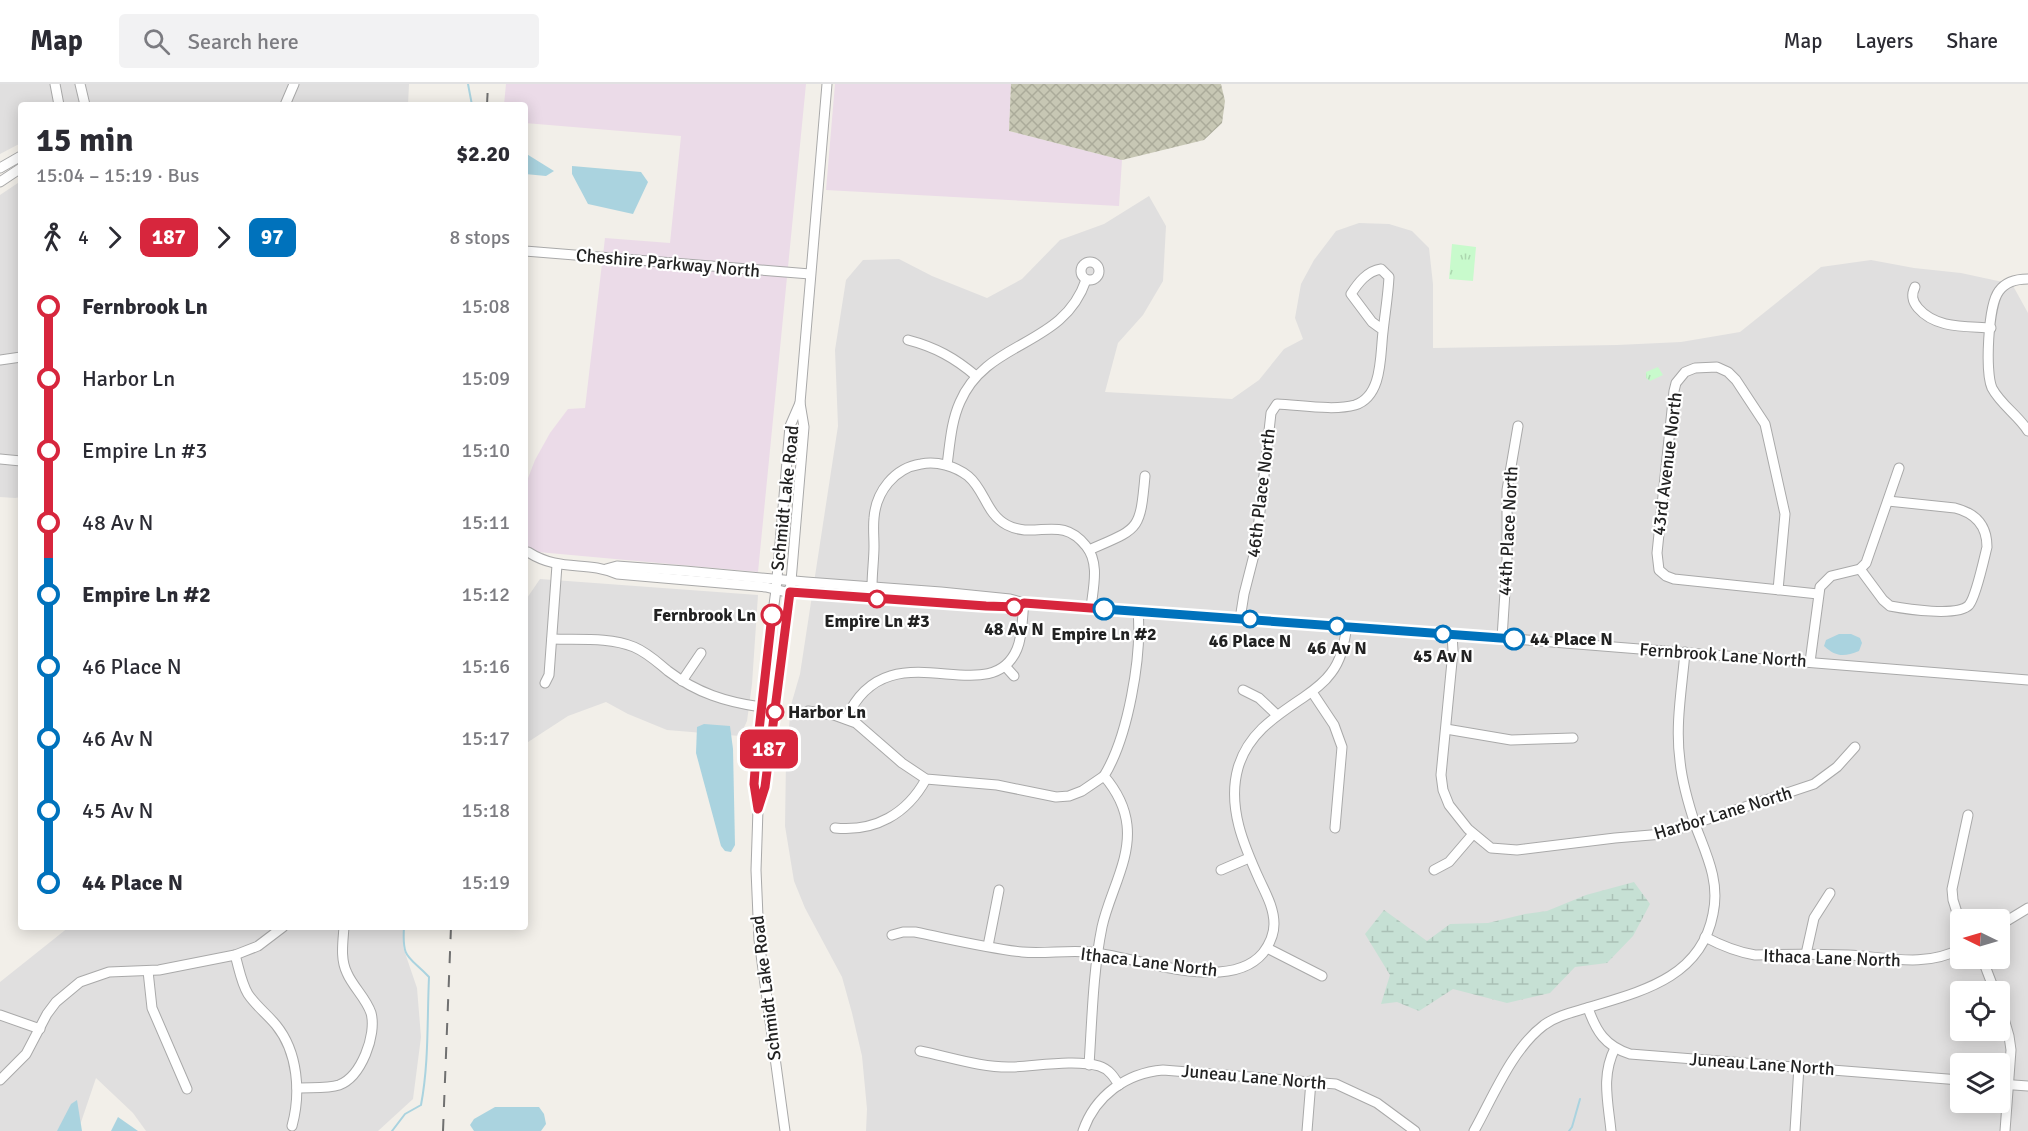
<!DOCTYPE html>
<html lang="en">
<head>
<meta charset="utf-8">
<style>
  :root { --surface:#fff; --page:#f2f2f3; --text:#2b2b33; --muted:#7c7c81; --line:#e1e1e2 }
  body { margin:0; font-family:Signika,sans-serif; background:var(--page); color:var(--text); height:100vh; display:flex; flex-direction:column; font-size:22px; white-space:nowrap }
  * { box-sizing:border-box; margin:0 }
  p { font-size:20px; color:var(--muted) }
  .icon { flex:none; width:33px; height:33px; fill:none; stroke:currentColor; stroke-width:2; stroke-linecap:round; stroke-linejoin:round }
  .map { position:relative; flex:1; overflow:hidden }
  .details { position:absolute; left:18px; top:18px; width:510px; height:828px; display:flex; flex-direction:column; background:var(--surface); border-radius:6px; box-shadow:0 3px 15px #0003 }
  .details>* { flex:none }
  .badge { padding:0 12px; border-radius:9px; font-size:21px; line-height:39px }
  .needle { width:39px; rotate:275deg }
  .buttons { position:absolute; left:1950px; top:825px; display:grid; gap:12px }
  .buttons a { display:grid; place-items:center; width:60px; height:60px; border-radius:6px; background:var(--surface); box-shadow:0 3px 15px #0003; font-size:30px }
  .map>.badge { position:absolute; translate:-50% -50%; box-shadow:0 0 0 3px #fff }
  .legs { display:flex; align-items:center; gap:9px; height:66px; padding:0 18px; font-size:20px }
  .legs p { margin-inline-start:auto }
  .summary { display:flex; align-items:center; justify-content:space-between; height:102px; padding:0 18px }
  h1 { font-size:33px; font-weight:800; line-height:45px }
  ul { padding:0 18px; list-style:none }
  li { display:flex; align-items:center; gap:21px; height:72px; font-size:22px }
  li i { display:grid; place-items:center; width:9px; height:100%; margin:0 8px; background:currentColor }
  li i::after { content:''; width:15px; height:15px; margin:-8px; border:4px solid; border-radius:50%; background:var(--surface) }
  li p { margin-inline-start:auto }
  li:first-child i { background:linear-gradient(#0000 50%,currentColor 0) }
  li:last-child i { background:linear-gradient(currentColor 50%,#0000 0) }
  header { display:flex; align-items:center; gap:36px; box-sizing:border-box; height:84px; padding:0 30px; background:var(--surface); border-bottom:2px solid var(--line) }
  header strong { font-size:28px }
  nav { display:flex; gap:33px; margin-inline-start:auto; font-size:21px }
  .search { width:420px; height:54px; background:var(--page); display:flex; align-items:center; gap:15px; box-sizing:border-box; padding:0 21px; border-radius:6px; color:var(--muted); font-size:22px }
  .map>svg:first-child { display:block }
</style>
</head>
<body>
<header>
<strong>Map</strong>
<div class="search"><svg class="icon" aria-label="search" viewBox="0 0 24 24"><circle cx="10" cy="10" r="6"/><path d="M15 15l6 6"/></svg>Search here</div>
<nav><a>Map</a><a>Layers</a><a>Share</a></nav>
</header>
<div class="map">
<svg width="2028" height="1047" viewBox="0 0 2028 1047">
  <defs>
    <pattern id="construction-cross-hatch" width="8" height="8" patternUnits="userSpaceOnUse" patternTransform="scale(1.5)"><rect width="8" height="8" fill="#c7c7b4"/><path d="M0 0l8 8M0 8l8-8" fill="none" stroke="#abab9a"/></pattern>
    <pattern id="wetland-marsh" width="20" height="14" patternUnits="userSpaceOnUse" patternTransform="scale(1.5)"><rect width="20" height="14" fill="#c6e0d4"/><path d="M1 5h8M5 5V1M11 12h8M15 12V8" fill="none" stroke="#aac0b6"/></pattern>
    <pattern id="park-tufts" width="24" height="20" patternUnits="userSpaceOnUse" patternTransform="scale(1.5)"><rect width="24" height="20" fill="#c8facc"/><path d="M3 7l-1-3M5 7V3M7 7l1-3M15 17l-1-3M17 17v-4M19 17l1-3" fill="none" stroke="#acd6af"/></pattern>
  </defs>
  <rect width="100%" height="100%" fill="#f2efe9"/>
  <!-- residential -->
  <g fill="#e0dfdf" fill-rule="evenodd">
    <path d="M 0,0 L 409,0 L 408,21 L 21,21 L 21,59 L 0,70 Z"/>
    <path d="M 21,97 L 21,413 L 15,414 L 0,413 L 0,111 Z"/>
    <path d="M 1149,112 L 1166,142 L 1163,197 L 1143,231 L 1118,259 L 1105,308 L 1232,315 L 1259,296 L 1284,265 L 1303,255 L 1295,234 L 1301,200 L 1314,176 L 1336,147 L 1359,139 L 1389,140 L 1412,147 L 1429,164 L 1433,200 L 1433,264 L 1617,261 L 1681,258 L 1740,248 L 1821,183 L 1871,176 L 1914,184 L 1961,189 L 2012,200 L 2028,229 L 2028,1047 L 866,1047 L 867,1025 L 862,972 L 852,929 L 842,893 L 805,824 L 794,797 L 785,742 L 786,676 L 791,621 L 800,590 L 838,342 L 835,266 L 846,196 L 863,176 L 899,175 L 932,192 L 987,214 L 1022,195 L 1060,156 L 1104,140 ZM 1960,836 L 2000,836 L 2000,874 L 1960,874 ZM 1960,908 L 2000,908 L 2000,946 L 1960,946 ZM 1960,980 L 2000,980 L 2000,1018 L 1960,1018 Z"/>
    <path d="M 540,495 L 758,511 L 752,600 L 747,637 L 740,652 L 667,646 L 628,630 L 606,618 L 568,632 L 525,660 L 525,517 Z"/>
    <path d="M 69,843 L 403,843 L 403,863 L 417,904 L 421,953 L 413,1015 L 378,1047 L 146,1047 L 133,1029 L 96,994 L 78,1047 L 0,1047 L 0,898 Z"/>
  </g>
  <!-- industrial -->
  <g fill="#ebdbe8">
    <path d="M 506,0 L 806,0 L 758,488 L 527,467 L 525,463 L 525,402 L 535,376 L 550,349 L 568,325 L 585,324 L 605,154 L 670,159 L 681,52 L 525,39 L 525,21 L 504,21 Z"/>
    <path d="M 835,0 L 1011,0 L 1009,47 L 1122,76 L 1119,122 L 826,106 Z"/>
  </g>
  <!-- construction -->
  <path fill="url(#construction-cross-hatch)" d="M 1011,0 L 1221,0 L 1225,17 L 1222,39 L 1204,56 L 1122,76 L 1009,47 Z"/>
  <!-- wetland -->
  <path fill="url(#wetland-marsh)" d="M 1634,798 L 1650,820 L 1633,852 L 1607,879 L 1575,883 L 1550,909 L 1507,919 L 1453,905 L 1419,927 L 1397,918 L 1381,920 L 1390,891 L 1365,850 L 1384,826 L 1427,857 L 1450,840 L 1488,839 L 1525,830 L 1547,827 L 1586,811 Z"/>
  <!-- park -->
  <g fill="url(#park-tufts)">
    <path d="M 1452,160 L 1476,163 L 1473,197 L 1449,195 Z"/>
    <path d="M 1658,283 L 1663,291 L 1650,297 L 1646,294 L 1646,288 Z"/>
  </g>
  <!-- water -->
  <g fill="#aad3df">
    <path d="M 525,69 L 554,87 L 546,92 L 525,90 Z"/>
    <path d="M 572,82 L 641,88 L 648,98 L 633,130 L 588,120 L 572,90 Z"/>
    <path d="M 1839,550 L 1851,550 L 1860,554 L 1862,559 L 1859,567 C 1844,573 1836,573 1824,562 L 1826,556 Z"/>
    <path d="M 704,640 L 730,642 L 733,665 L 735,761 L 731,768 L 725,767 L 721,762 L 696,669 L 697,643 Z"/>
    <path d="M 77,1016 L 82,1047 L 57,1047 L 71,1020 Z"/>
    <path d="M 495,1023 L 539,1023 L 544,1030 L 546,1040 L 541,1047 L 474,1047 L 470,1041 L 474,1035 Z"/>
    <path d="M 118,1033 L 138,1047 L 111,1047 Z"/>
  </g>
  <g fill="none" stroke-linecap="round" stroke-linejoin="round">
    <!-- stream -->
    <g stroke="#aad3df" stroke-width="2">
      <path d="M 468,0 L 472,21"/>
      <path d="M 392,1047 L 405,1030 L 421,1021 C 429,979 427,936 429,893 C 408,871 402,876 404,843"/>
      <path d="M 1569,1047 L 1572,1043 L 1580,1015"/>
    </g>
    <!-- minor casing -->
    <g stroke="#a9a9a9" stroke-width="11">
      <g id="minor">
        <path d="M 55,0 L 59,21"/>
        <path d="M 80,0 L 85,21"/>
        <path d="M 285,21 L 294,0"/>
        <path d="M 0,84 L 21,72"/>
        <path d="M 0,98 L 21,84"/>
        <path d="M 525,167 L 810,190"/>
        <circle cx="1090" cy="187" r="9"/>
        <path d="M 2028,195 C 2017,195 2006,197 1999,207 C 1988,221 1985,288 1992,304 C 2001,321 2018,331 2028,347"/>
        <path d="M 1915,203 C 1911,211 1912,217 1918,224 C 1936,245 1966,242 1991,244"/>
        <path d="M 908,256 C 935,263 955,274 976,292"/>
        <path d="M 0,276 L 21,273"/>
        <path d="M 0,375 L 21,377"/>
        <path d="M 947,381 C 950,360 951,338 960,318 C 987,255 1063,264 1086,196"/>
        <path d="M 1089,466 C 1139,444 1140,448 1145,392"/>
        <path d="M 528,468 C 561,489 586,476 617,490 L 766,503 L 790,509 L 986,522 L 1017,523 L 1024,519"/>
        <path d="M 606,485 L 617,482 L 685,487 L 806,498 L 941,508 L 1010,515 L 1024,519 L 1502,554 L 2028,596"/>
        <path d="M 1860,485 L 1883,516 L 1890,522 C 1906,525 1958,533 1969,521 C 1976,513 1984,475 1987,463 C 1987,441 1975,429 1955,424 L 1888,417"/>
        <path d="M 872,503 C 872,489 874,475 874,462 C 874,453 873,443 874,434 C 876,408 894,384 921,380 C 937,377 955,382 968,392 C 985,406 986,430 1007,441 C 1036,456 1061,430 1086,462 C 1100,479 1093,504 1091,524"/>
        <path d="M 1778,506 L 1785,430 L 1765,340 L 1736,296 L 1728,288 L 1717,283 L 1695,284 L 1685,288 L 1676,299 L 1674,307 L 1657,469 L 1659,486 L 1666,492 L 1674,495 L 1818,510"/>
        <path d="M 1240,535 L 1244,510 L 1256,463 L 1271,329 L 1277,320 C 1300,321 1334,327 1355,321 C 1383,312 1380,271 1383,248 C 1385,229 1388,212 1389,193 L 1381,185 C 1367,187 1358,199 1351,210 L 1372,238 L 1383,246"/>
        <path d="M 1452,550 L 1453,567 L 1441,691 L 1443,706 L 1449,721 L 1468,745 L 1491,764 L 1517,766 L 1615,754 L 1663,750 L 1814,700 L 1837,683 L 1855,663"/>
        <path d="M 1502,554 L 1507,477 L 1507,406 L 1518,342"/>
        <path d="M 552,555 C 579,556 609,553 634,563 C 648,569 657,578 668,587 C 697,609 726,618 761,623"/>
        <path d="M 1810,578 L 1820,503 L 1831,492 L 1860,485 L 1866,479 L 1899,384"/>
        <path d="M 1005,582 L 1014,592"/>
        <path d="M 682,597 L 701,569"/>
        <path d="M 545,599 L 549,591 L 557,481"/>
        <path d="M 1243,606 L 1259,614 L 1277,631"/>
        <path d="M 1312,608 L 1334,641 L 1342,663 L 1335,744"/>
        <path d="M 808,627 L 834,631 L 856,639 L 902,679 L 926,695 L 997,701 L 1056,713 L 1069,712 L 1082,707 L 1104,692"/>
        <path d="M 846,635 C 888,540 989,631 1017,565 C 1023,551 1022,533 1024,519"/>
        <path d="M 1446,645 L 1511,656 L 1573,654"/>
        <path d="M 759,722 L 765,703 L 790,509 L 804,343 L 800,319 L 827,0"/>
        <path d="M 835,744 C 875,748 907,730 926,695"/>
        <path d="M 1221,786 L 1249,774"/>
        <path d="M 1434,786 L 1449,778 L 1473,750"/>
        <path d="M 1960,838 L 1953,816 L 1952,805 L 1968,731"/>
        <path d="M 2000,841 L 2028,824"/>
        <path d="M 892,851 L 903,848 L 915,848 C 950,855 986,864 1022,868 C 1044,870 1067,866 1089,868 C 1135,872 1228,911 1263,869 C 1269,861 1274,850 1274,840 C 1274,824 1266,810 1260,797 C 1244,762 1227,723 1238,684 C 1248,649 1276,632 1304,613 C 1314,606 1324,599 1331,589 C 1342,575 1344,559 1347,542"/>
        <path d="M 1705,853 C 1722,862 1737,868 1755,871 C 1786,870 1817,870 1848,871 C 1886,873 1925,884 1960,865"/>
        <path d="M 988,862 L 999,806"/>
        <path d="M 1267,864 L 1322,892"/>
        <path d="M 1806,870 L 1814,834 L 1830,809"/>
        <path d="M 235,871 C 239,884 241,898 248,910 C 256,922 267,930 276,941 C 298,968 301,1009 292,1042"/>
        <path d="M 1982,874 L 1995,908"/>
        <path d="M 148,887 L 152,924 L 187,1005"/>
        <path d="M 2000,921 L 2009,952 L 2011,966 L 2005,1047"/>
        <path d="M 1588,924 C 1596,947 1605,962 1630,970 L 1960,996"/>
        <path d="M 0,931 L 40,945"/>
        <path d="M 920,967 C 950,973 982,984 1012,983 C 1037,982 1075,975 1099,982 C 1109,985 1114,993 1119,1001"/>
        <path d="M 1089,981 C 1092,936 1093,887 1102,843 C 1109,810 1131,776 1127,741 C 1125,723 1116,706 1104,692 C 1128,653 1142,573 1138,527"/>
        <path d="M 0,996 L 26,970 L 47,930 L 56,918 L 80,898 L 109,888 L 159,886 L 235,871 L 258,862 L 283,843"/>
        <path d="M 2000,1000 L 2028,1002"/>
        <path d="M 297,1004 C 310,1003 327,1005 339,1001 C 361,993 377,951 371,929 C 366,914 353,903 347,889 C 340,875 343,858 344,843"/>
        <path d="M 785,1047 L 759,856 L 756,786 L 758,725 L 754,700 L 765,586 L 776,506 L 790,342 L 800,319"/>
        <path d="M 1083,1047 C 1095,1012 1126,989 1163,986 L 1336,1000 L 1377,1019 L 1415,1047"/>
        <path d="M 1307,1047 L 1311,997"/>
        <path d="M 1474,1047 C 1493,1013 1512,965 1544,941 C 1558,931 1574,928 1590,923 C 1643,907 1701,893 1713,830 C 1720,798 1707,772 1696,743 C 1689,722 1682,698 1680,677 C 1675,641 1682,604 1685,568"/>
        <path d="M 1611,1047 C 1608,1017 1601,992 1615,964"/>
        <path d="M 1795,1047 L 1799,982"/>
      </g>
    </g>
    <!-- minor -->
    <use href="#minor" stroke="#fff" stroke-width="9"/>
    <!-- rail -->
    <g stroke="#707070" stroke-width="2" stroke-dasharray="12 12" stroke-linecap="butt">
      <path d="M 487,21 L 488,0"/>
      <path d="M 443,1047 L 451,843"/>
    </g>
  </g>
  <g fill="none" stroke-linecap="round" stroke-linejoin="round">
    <!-- line-1 casing -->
    <g stroke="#fff" stroke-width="14">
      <path id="line-1" d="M 772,531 L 756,673 L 754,700 L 758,725 L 765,703 L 790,508 L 986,522 L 1017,523 L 1024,519 L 1104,525"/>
    </g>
    <!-- line-2 casing -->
    <g stroke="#fff" stroke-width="14">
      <path id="line-2" d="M 1104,525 L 1514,555"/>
    </g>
    <!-- line-1 -->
    <use href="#line-1" stroke="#d7263d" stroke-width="9"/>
    <!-- line-2 -->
    <use href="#line-2" stroke="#0072bc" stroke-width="9"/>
  </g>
  <!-- markers -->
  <g fill="#fff" stroke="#d7263d" stroke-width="3">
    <circle cx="877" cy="515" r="8"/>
    <circle cx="1014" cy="523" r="8"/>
    <circle cx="772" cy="531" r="10"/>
    <circle cx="775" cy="628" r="8"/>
  </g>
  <g fill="#fff" stroke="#0072bc" stroke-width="3">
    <circle cx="1104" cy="525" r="10"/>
    <circle cx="1250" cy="535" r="8"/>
    <circle cx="1337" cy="542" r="8"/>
    <circle cx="1443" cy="550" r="8"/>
    <circle cx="1514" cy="555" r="10"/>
  </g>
  <g text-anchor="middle" stroke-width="4.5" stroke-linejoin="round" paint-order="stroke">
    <!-- street labels -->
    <g font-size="18" fill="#222" stroke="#fff">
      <text transform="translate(668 179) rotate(5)" y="6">Cheshire Parkway North</text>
      <text transform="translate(1667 380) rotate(-83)" y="6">43rd Avenue North</text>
      <text transform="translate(1261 409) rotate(-83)" y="6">46th Place North</text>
      <text transform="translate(785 414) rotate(-84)" y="6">Schmidt Lake Road</text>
      <text transform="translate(1508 447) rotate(-87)" y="6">44th Place North</text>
      <text transform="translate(1723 571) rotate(4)" y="6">Fernbrook Lane North</text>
      <text transform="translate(1723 729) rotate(-17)" y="6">Harbor Lane North</text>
      <text transform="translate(1832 874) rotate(2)" y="6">Ithaca Lane North</text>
      <text transform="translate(1149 878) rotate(7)" y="6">Ithaca Lane North</text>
      <text transform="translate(766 904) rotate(-97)" y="6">Schmidt Lake Road</text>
      <text transform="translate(1762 980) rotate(4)" y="6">Juneau Lane North</text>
      <text transform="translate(1254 993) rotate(5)" y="6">Juneau Lane North</text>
    </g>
    <!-- stop labels -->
    <g font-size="18" font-weight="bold" fill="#222" stroke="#fff">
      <text x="756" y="537" text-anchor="end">Fernbrook Ln</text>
      <text x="877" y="543">Empire Ln #3</text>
      <text x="1014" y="551">48 Av N</text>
      <text x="1104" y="556">Empire Ln #2</text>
      <text x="1530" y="561" text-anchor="start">44 Place N</text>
      <text x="1250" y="563">46 Place N</text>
      <text x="1337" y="570">46 Av N</text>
      <text x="1443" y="578">45 Av N</text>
      <text x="788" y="634" text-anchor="start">Harbor Ln</text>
    </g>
  </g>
</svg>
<div class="buttons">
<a><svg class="needle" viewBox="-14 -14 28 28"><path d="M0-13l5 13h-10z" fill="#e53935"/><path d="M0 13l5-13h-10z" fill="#7c7c81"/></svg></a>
<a><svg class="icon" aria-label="locate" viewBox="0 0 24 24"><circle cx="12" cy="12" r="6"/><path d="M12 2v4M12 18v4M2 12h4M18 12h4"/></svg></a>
<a><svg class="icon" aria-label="layers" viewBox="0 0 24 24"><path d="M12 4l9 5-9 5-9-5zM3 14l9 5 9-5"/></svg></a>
</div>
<b class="badge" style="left:769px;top:665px;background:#d7263d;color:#fff">187</b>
<section class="details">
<div class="summary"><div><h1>15 min</h1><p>15:04 – 15:19 · Bus</p></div><b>$2.20</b></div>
<div class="legs"><svg class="icon" aria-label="walk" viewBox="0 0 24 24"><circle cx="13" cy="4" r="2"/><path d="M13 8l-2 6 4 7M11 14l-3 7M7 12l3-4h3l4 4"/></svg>4<svg class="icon" aria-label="forward" viewBox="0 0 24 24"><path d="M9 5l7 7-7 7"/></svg><b class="badge" style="background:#d7263d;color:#fff">187</b><svg class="icon" aria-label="forward" viewBox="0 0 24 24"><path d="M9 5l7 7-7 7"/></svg><b class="badge" style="background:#0072bc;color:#fff">97</b><p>8 stops</p></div>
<ul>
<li><i style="color:#d7263d"></i><b>Fernbrook Ln</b><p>15:08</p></li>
<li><i style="color:#d7263d"></i><span>Harbor Ln</span><p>15:09</p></li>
<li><i style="color:#d7263d"></i><span>Empire Ln #3</span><p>15:10</p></li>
<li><i style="color:#d7263d"></i><span>48 Av N</span><p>15:11</p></li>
<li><i style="color:#0072bc"></i><b>Empire Ln #2</b><p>15:12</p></li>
<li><i style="color:#0072bc"></i><span>46 Place N</span><p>15:16</p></li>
<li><i style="color:#0072bc"></i><span>46 Av N</span><p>15:17</p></li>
<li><i style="color:#0072bc"></i><span>45 Av N</span><p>15:18</p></li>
<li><i style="color:#0072bc"></i><b>44 Place N</b><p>15:19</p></li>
</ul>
</section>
</div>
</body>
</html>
